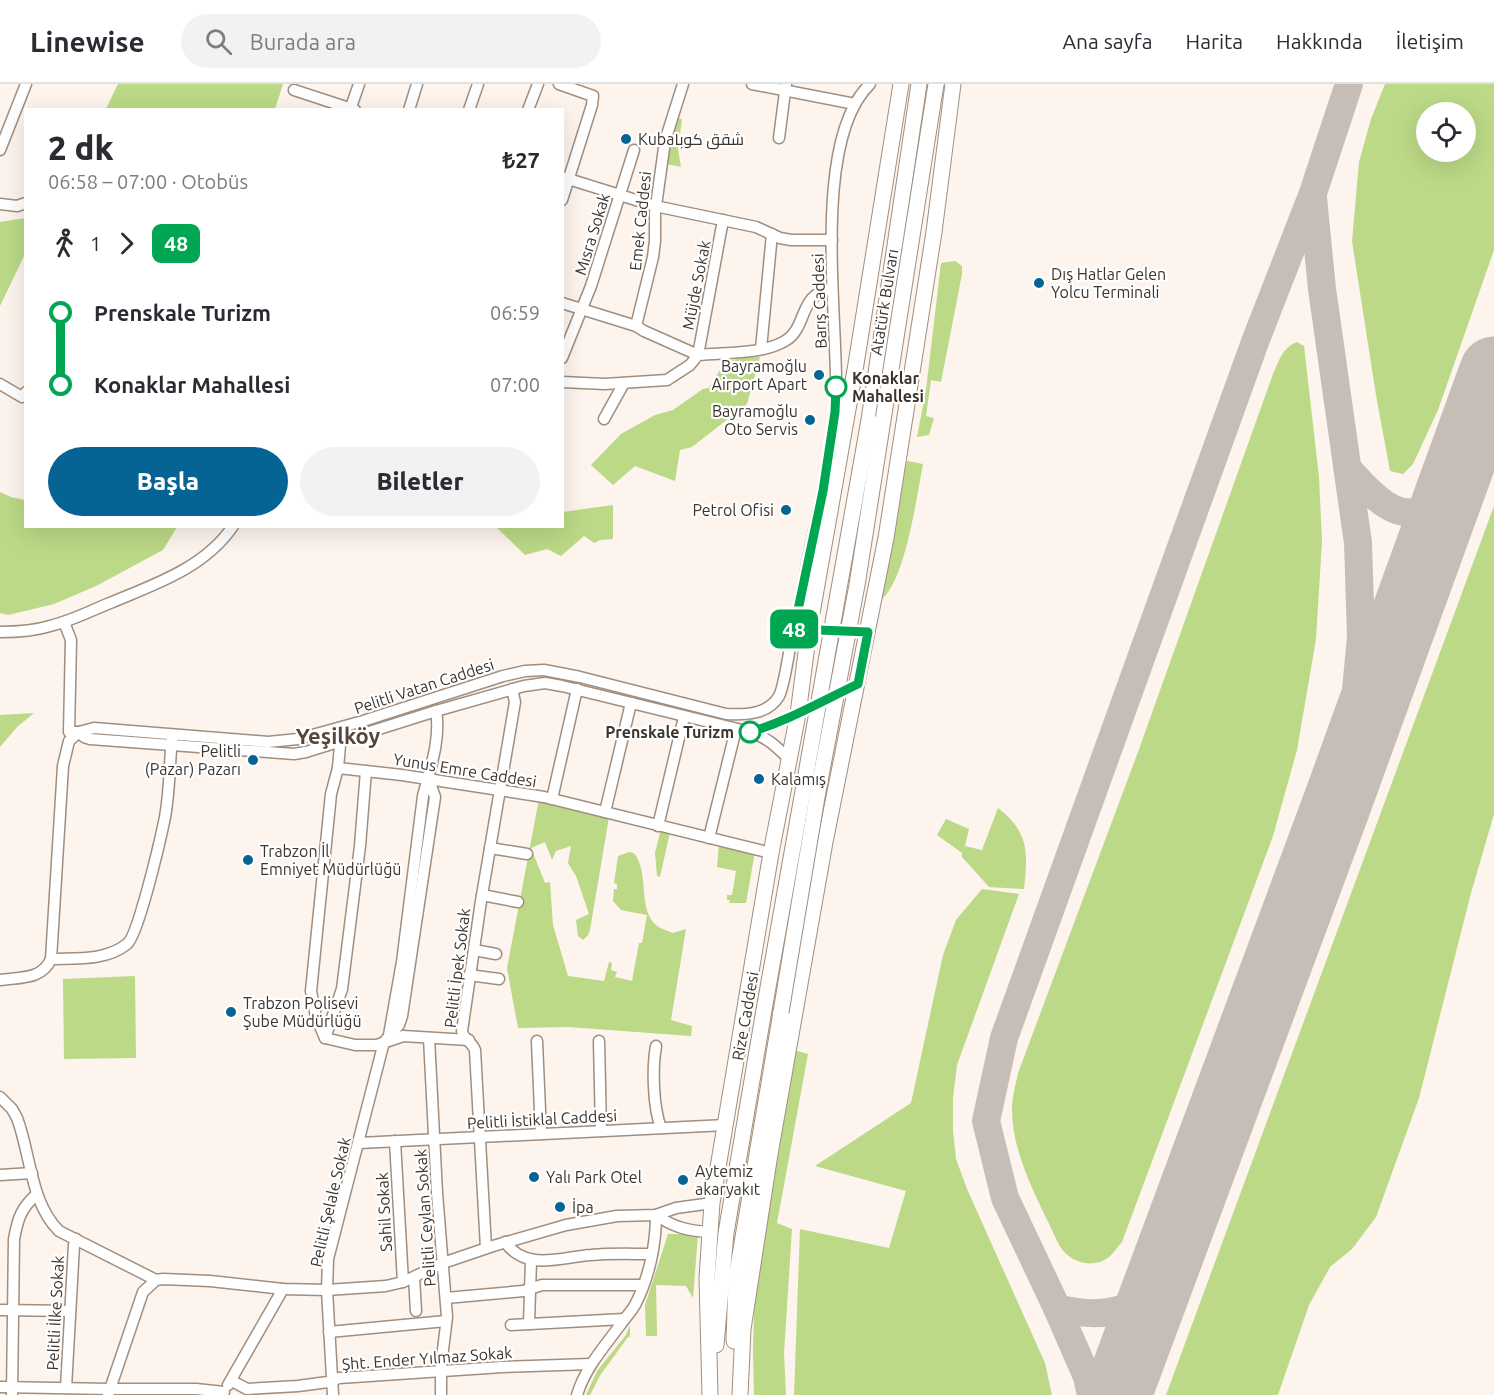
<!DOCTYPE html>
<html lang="tr">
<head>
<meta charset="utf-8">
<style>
  :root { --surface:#fff; --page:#f2f2f3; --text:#2b2b33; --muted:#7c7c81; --line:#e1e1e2; --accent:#056494 }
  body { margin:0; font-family:Ubuntu,Cairo,sans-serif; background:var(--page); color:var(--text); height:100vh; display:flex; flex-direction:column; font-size:22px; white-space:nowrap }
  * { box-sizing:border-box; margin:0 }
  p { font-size:20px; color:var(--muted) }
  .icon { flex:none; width:33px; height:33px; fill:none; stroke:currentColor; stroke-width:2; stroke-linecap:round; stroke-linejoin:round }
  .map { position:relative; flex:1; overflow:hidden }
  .sheet { position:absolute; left:24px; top:24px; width:540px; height:420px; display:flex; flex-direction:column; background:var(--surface); border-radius:0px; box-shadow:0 6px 24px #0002 }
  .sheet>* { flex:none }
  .badge { padding:0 12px; border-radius:9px; font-size:21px; line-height:39px }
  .controls { position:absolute; left:1416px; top:18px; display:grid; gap:12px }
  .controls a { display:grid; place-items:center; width:60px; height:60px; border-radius:50%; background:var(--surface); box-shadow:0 6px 24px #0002; font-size:30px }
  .map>.badge { position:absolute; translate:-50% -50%; box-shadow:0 0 0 3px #fff }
  .legs { display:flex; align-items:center; gap:9px; height:66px; padding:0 24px; font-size:20px }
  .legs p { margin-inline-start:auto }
  .summary { display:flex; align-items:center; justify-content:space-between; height:102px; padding:0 24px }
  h1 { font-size:33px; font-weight:800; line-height:45px }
  .button { display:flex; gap:12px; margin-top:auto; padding:12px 24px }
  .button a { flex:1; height:69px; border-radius:36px; background:var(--accent); color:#fff; font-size:24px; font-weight:800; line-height:69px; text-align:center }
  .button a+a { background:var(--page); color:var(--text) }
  ul { padding:0 24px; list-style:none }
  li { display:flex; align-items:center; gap:21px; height:72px; font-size:22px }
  li i { display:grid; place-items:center; width:9px; height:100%; margin:0 8px; background:currentColor }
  li i::after { content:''; width:15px; height:15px; margin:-8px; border:4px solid; border-radius:50%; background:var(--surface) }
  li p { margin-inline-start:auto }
  li:first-child i { background:linear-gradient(#0000 50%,currentColor 0) }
  li:last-child i { background:linear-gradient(currentColor 50%,#0000 0) }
  header { display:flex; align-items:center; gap:36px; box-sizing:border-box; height:84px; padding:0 30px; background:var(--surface); border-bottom:2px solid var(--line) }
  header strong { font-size:28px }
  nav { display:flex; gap:33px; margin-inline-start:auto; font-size:21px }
  .search { width:420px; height:54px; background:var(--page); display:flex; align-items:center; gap:15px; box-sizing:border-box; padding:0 21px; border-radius:33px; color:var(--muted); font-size:22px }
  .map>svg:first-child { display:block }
</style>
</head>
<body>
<header>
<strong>Linewise</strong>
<div class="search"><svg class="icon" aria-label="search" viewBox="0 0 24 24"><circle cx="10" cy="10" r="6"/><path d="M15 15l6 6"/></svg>Burada ara</div>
<nav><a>Ana sayfa</a><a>Harita</a><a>Hakkında</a><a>İletişim</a></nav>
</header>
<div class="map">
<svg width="1494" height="1311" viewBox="0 0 1494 1311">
  <rect width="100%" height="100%" fill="#fcf4ed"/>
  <!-- green -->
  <g fill="#bbd986" fill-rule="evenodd">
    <path d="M 118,0 L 283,0 L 275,25 L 106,25 Z"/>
    <path d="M 1385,0 L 1494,0 L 1494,166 L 1438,326 L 1413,380 L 1403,390 L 1390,387 L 1376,311 L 1352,157 L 1359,78 L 1371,35 ZM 1426,28 L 1466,28 L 1466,68 L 1426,68 Z"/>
    <path d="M 674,34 L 682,35 L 678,65 L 681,83 L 662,79 Z"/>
    <path d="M 25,134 L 25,170 L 0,222 L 0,138 Z"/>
    <path d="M 955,177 L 962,182 L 962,190 L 941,298 L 931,296 L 926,332 L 934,334 L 929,351 L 917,353 L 926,306 L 941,179 Z"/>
    <path d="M 1297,258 L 1304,262 L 1319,393 L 1322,457 L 1316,555 L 1297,666 L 1273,752 L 1122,1158 C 1118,1162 1114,1169 1109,1173 C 1092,1186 1069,1178 1059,1161 C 1040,1119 1012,1073 1012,1025 C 1012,1013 1016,1000 1018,989 L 1138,668 L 1273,290 C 1279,277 1282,264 1297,258 Z"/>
    <path d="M 760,273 L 747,320 L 692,363 L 680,366 L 675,397 L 635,382 L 613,401 L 591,381 L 621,350 L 655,331 L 673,326 L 703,305 L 709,304 C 725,276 728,274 760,273 Z"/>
    <path d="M 907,377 L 923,380 C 917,410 905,502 879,517 Z"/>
    <path d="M 0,408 L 11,413 L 25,416 L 26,442 L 177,443 L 163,466 L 96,502 L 54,520 L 8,531 L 0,529 Z"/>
    <path d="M 613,421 L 613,455 L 600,456 L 594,459 L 584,452 L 561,472 L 547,465 L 525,471 L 496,443 L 562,442 L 563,428 Z"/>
    <path d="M 1494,422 L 1494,730 L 1471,809 L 1419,1014 L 1376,1133 L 1352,1165 L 1330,1183 L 1309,1221 L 1278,1311 L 1166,1311 Z"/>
    <path d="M 34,629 L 17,643 L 0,663 L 0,631 Z"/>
    <path d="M 539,715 L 609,733 L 590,846 L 588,851 L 583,856 L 578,852 L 576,836 L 589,830 L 576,792 L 568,779 L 571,762 L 556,767 L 552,776 L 545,758 L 531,764 L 545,799 L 550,798 L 553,841 L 568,892 L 604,897 L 609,878 L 612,879 L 611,886 L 617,888 L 615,893 L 632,897 L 639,859 L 642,859 L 647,831 L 621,826 L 613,817 L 614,805 L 617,805 L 617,800 L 614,799 L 618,772 L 629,768 L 634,769 C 650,789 637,824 656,841 C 661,845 668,847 673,849 L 686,845 L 671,936 L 692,942 L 691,952 L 568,943 L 518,944 L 507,884 Z"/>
    <path d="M 998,724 C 1029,748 1028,768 1024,805 L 989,803 L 962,773 L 962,769 L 937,751 L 946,735 L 969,745 L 965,762 L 982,766 Z"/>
    <path d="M 661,745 L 670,748 L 660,793 L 657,792 L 655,769 Z"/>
    <path d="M 719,759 L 755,767 L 746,819 L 729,819 L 730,816 L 727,816 L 727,811 L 732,811 L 736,787 L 717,783 Z"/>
    <path d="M 982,805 L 1019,810 L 957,981 L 953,1014 L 953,1047 L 956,1075 L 967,1105 L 1045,1279 L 1052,1311 L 794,1311 L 800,1145 L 889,1164 L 906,1107 L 815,1082 L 911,1019 L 943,871 L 956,836 Z"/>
    <path d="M 135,892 L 136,974 L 64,975 L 63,895 Z"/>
    <path d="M 794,966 L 808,970 L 777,1139 L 792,1145 L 784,1269 L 786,1311 L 754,1311 L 753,1268 L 754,1219 Z"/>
    <path d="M 668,1150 L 698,1150 L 693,1214 L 686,1202 L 656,1201 L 657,1252 L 646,1252 L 645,1221 Z"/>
    <path d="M 630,1241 L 630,1253 L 628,1253 L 601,1290 L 590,1311 L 586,1311 L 597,1287 L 626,1251 Z"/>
  </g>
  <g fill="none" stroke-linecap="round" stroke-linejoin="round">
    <!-- taxiway -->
    <g stroke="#c6beb6" stroke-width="28">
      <path d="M 1313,114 L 1322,205 L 1358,459 L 1361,553 L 1354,627 L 1335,725"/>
      <path d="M 1348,385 C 1367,405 1394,440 1426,425 C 1435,420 1443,414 1450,409"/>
      <path d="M 1057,1224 C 1097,1234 1125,1231 1156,1204"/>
      <path d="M 1091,1311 L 1087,1293 L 1057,1224 L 1005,1114 L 986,1037 L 1004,954 L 1255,258 L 1313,109 L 1349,0"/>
    </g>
    <!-- runway -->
    <path stroke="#c6beb6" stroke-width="69" d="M 1117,1311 L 1335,725 L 1494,287"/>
    <!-- minor casing -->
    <g stroke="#a18e7e" stroke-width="13">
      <g id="minor">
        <path d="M 559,0 L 593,12 L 592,21 L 562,116"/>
        <path d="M 752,0 L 855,20"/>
        <path d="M 294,6 L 355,26"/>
        <path d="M 350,26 L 359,0"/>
        <path d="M 409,26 L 417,0"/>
        <path d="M 469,26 L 478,0"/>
        <path d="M 528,26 L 538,0"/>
        <path d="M 779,54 L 786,0"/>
        <path d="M 0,66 L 26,0"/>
        <path d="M 562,93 L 655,122 L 756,143 L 780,154 L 791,156 L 832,156"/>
        <path d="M 0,120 L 17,122 L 26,119"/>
        <path d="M 562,219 L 636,242 L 644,247 L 698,271 L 723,136"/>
        <path d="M 636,242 L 653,173 L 655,157 L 655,129 L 665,57 L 683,0"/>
        <path d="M 761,265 L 772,150"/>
        <path d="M 562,274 L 591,202 L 634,66"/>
        <path d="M 562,298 L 605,300 L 667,296 L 690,281 L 698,271 C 725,268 761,271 785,257 C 808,244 798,209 832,205"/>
        <path d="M 0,300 L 22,313 L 26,308"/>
        <path d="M 604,335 L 624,299"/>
        <path d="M 64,538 L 71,556 L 69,648 L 79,648 L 94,644 L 268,658 L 298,655 L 363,637 L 503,592 L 525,587 L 544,586 L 580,593 L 726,630 C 744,631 768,631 779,612 C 784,603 788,572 791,559 C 799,527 804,494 811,461 C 821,415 834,366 836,318 C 839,238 810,58 870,0"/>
        <path d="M 804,546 L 868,548"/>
        <path d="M 0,548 C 17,548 34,547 50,542 C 71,537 90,527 110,519 C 153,501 205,484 233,442"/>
        <path d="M 79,648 L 84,653 L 90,655 L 294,670 L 306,668 L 436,627 L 524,602 L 545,599 L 562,602 L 750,648 C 767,653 777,663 790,676"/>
        <path d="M 750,648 C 788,637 823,617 857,600"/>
        <path d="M 341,650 L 338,684 L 402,691 L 544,713 L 771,769"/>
        <path d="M 366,687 L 360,762 L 342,905 L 325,954 L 355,961 L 377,961 L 403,952 L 469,956"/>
        <path d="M 552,715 L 577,605"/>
        <path d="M 605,728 L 631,619"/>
        <path d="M 658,742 L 684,633"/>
        <path d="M 709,754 L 736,645"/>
        <path d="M 490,764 L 527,770"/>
        <path d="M 482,811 L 518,818"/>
        <path d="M 474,866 L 496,870"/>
        <path d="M 51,875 C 76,874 106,877 127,860 C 138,852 160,757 164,738 C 170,711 169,682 172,655"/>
        <path d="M 469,891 L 499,895"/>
        <path d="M 0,896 C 20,893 42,896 51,875 L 63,682 L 69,657 L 79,648"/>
        <path d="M 389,951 L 402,878 L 423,712 C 430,685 441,655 436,627"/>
        <path d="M 325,954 L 316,933 L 311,907 L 331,710 L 338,684"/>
        <path d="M 429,954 L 437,1109 L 447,1233 L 441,1282 L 441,1311"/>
        <path d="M 537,957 L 541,1050"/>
        <path d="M 599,957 L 601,1047"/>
        <path d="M 656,962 C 652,984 653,1023 661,1044"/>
        <path d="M 0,1013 L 12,1025 L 17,1034 C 31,1071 30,1118 59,1147 L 156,1196"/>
        <path d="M 395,1057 L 403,1198"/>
        <path d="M 359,1059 L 726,1041"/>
        <path d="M 0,1091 L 32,1089"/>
        <path d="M 656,1131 C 673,1143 688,1147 709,1148"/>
        <path d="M 505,1158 C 526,1188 561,1173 591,1171 C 611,1169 632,1170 652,1170"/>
        <path d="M 486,1164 L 475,966 C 472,958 463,955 462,947 L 481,817 L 515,618 L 512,605"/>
        <path d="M 414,1194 L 416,1227"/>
        <path d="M 446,1214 L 523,1207 L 542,1201 L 643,1201"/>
        <path d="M 0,1226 L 70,1227"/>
        <path d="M 529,1240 L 531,1176"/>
        <path d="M 511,1241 L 624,1235"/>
        <path d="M 329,1248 L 446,1237"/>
        <path d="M 232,1297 L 247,1305 L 298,1302 L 328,1298 L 339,1294 L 369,1292 L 502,1283 L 591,1280"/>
        <path d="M 228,1301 L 283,1205"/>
        <path d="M 0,1303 L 109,1305 L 196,1305 L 224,1308"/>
        <path d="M 66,1304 L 74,1161 L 76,1155"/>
        <path d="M 12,1311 L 14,1155 C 18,1134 21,1124 37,1110"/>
        <path d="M 108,1311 L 143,1208 L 156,1196 L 163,1195 L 210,1197 L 283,1205 L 327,1206 L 386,1202 L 403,1198 L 443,1179 L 493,1162 L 566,1141 L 617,1132 L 656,1131 L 676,1124 L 712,1119"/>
        <path d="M 333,1311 L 327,1206 L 328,1175 L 384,958 L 399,941 L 402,932 L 435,713 L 429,696"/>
        <path d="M 577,1311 C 585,1284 604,1263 621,1240 C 625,1234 631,1228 635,1221 C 649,1194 656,1161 656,1131"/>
      </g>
    </g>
    <!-- highway casing -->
    <g stroke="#a18e7e" stroke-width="17">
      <g id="highway">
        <path d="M 869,336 L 919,0"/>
        <path d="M 734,1257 L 736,1195 L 781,928"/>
        <path d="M 716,1261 L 726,1149 L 764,926"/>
        <path d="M 710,1311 L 707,1194 L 712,1119 L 771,769 L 798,630 L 809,546 L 856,280 L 901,0"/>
        <path d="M 740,1311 L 743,1245 L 770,1070 L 825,758 L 886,454 L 934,148 L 953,0"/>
      </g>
    </g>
    <!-- minor -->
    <use href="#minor" stroke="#fff" stroke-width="10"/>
    <!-- highway -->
    <use href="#highway" stroke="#fff" stroke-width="15"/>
    <!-- highway-bridge casing -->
    <g stroke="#a18e7e" stroke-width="17" stroke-linecap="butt">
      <g id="highway-bridge">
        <path d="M 764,926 L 869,336"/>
        <path d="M 781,928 L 817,713 L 857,501 L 936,0"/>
      </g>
    </g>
    <!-- highway-bridge -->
    <use href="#highway-bridge" stroke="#fff" stroke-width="15"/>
  </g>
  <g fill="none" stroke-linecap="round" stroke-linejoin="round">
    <!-- line-1 casing -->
    <g stroke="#fff" stroke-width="14">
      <path id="line-1" d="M 750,648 C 788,637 822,617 858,600 L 868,548 L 794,545 L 823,407 L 835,328 L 836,303"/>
    </g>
    <!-- line-1 -->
    <use href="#line-1" stroke="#00a651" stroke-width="9"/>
  </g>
  <!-- markers -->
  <g fill="#056494" stroke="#fff" stroke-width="2">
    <circle cx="626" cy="55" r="6"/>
    <circle cx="1039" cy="199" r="6"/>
    <circle cx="819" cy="291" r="6"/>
    <circle cx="810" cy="336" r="6"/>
    <circle cx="786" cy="426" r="6"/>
    <circle cx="253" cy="676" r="6"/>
    <circle cx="759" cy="695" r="6"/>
    <circle cx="248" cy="776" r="6"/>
    <circle cx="231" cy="928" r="6"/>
    <circle cx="534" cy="1093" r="6"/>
    <circle cx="683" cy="1096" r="6"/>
    <circle cx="560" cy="1123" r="6"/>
  </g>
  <g fill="#fff" stroke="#00a651" stroke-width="3">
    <circle cx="836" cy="303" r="10"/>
    <circle cx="750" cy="648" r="10"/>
  </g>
  <g text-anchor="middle" stroke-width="4.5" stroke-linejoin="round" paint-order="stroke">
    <!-- poi labels -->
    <g font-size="16" fill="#3c342d" stroke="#fff" text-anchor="start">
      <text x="638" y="61">Kubaشقق كوبا</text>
      <text x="1051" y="196">Dış Hatlar Gelen<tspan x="1051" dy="18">Yolcu Terminali</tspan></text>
      <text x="807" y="288" text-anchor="end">Bayramoğlu<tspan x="807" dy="18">Airport Apart</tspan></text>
      <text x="798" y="333" text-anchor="end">Bayramoğlu<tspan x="798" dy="18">Oto Servis</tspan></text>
      <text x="774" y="432" text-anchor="end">Petrol Ofisi</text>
      <text x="241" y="673" text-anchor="end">Pelitli<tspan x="241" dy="18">(Pazar) Pazarı</tspan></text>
      <text x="771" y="701">Kalamış</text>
      <text x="260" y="773">Trabzon İl<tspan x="260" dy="18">Emniyet Müdürlüğü</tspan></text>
      <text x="243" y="925">Trabzon Polisevi<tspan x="243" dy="18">Şube Müdürlüğü</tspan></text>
      <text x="695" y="1093">Aytemiz<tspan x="695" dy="18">akaryakıt</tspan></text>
      <text x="546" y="1099">Yalı Park Otel</text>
      <text x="572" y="1129">İpa</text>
    </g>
    <!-- street labels -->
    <g font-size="16" fill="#3c342d" stroke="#fff">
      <text transform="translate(640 137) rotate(-84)" y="6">Emek Caddesi</text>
      <text transform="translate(592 150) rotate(-73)" y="6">Mısra Sokak</text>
      <text transform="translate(696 201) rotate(-79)" y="6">Müjde Sokak</text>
      <text transform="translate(819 217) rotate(-92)" y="6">Barış Caddesi</text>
      <text transform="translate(884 218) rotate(-81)" y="6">Atatürk Bulvarı</text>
      <text transform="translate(424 602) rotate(-18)" y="6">Pelitli Vatan Caddesi</text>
      <text transform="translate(465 686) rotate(9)" y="6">Yunus Emre Caddesi</text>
      <text transform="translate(457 884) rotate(-83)" y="6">Pelitli İpek Sokak</text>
      <text transform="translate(745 932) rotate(-80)" y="6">Rize Caddesi</text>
      <text transform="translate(542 1035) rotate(-3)" y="6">Pelitli İstiklal Caddesi</text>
      <text transform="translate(330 1118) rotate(-77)" y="6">Pelitli Şelale Sokak</text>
      <text transform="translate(384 1128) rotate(-93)" y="6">Sahil Sokak</text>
      <text transform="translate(425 1134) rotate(-94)" y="6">Pelitli Ceylan Sokak</text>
      <text transform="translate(55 1229) rotate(-87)" y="6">Pelitli İlke Sokak</text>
      <text transform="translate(427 1274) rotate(-4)" y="6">Şht. Ender Yılmaz Sokak</text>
    </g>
    <!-- stop labels -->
    <g font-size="16" font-weight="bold" fill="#3c342d" stroke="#fff" text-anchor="start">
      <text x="852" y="300">Konaklar<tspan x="852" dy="18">Mahallesi</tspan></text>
      <text x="734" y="654" text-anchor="end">Prenskale Turizm</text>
    </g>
    <!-- district labels -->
    <g font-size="22" font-weight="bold" fill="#564538" stroke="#fff">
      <text x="338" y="660">Yeşilköy</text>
    </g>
  </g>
</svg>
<div class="controls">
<a><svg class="icon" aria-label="locate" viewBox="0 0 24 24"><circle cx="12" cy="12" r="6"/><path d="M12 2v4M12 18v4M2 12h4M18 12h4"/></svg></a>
</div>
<b class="badge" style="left:794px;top:545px;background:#00a651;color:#fff">48</b>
<section class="sheet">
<div class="summary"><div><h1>2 dk</h1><p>06:58 – 07:00 · Otobüs</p></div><b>₺27</b></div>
<div class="legs"><svg class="icon" aria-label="walk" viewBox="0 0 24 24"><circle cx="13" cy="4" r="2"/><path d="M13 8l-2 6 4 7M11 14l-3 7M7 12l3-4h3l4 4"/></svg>1<svg class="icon" aria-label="forward" viewBox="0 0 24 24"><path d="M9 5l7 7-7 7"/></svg><b class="badge" style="background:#00a651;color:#fff">48</b></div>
<ul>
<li><i style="color:#00a651"></i><b>Prenskale Turizm</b><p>06:59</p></li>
<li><i style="color:#00a651"></i><b>Konaklar Mahallesi</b><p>07:00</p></li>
</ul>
<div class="button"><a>Başla</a><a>Biletler</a></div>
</section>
</div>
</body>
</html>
